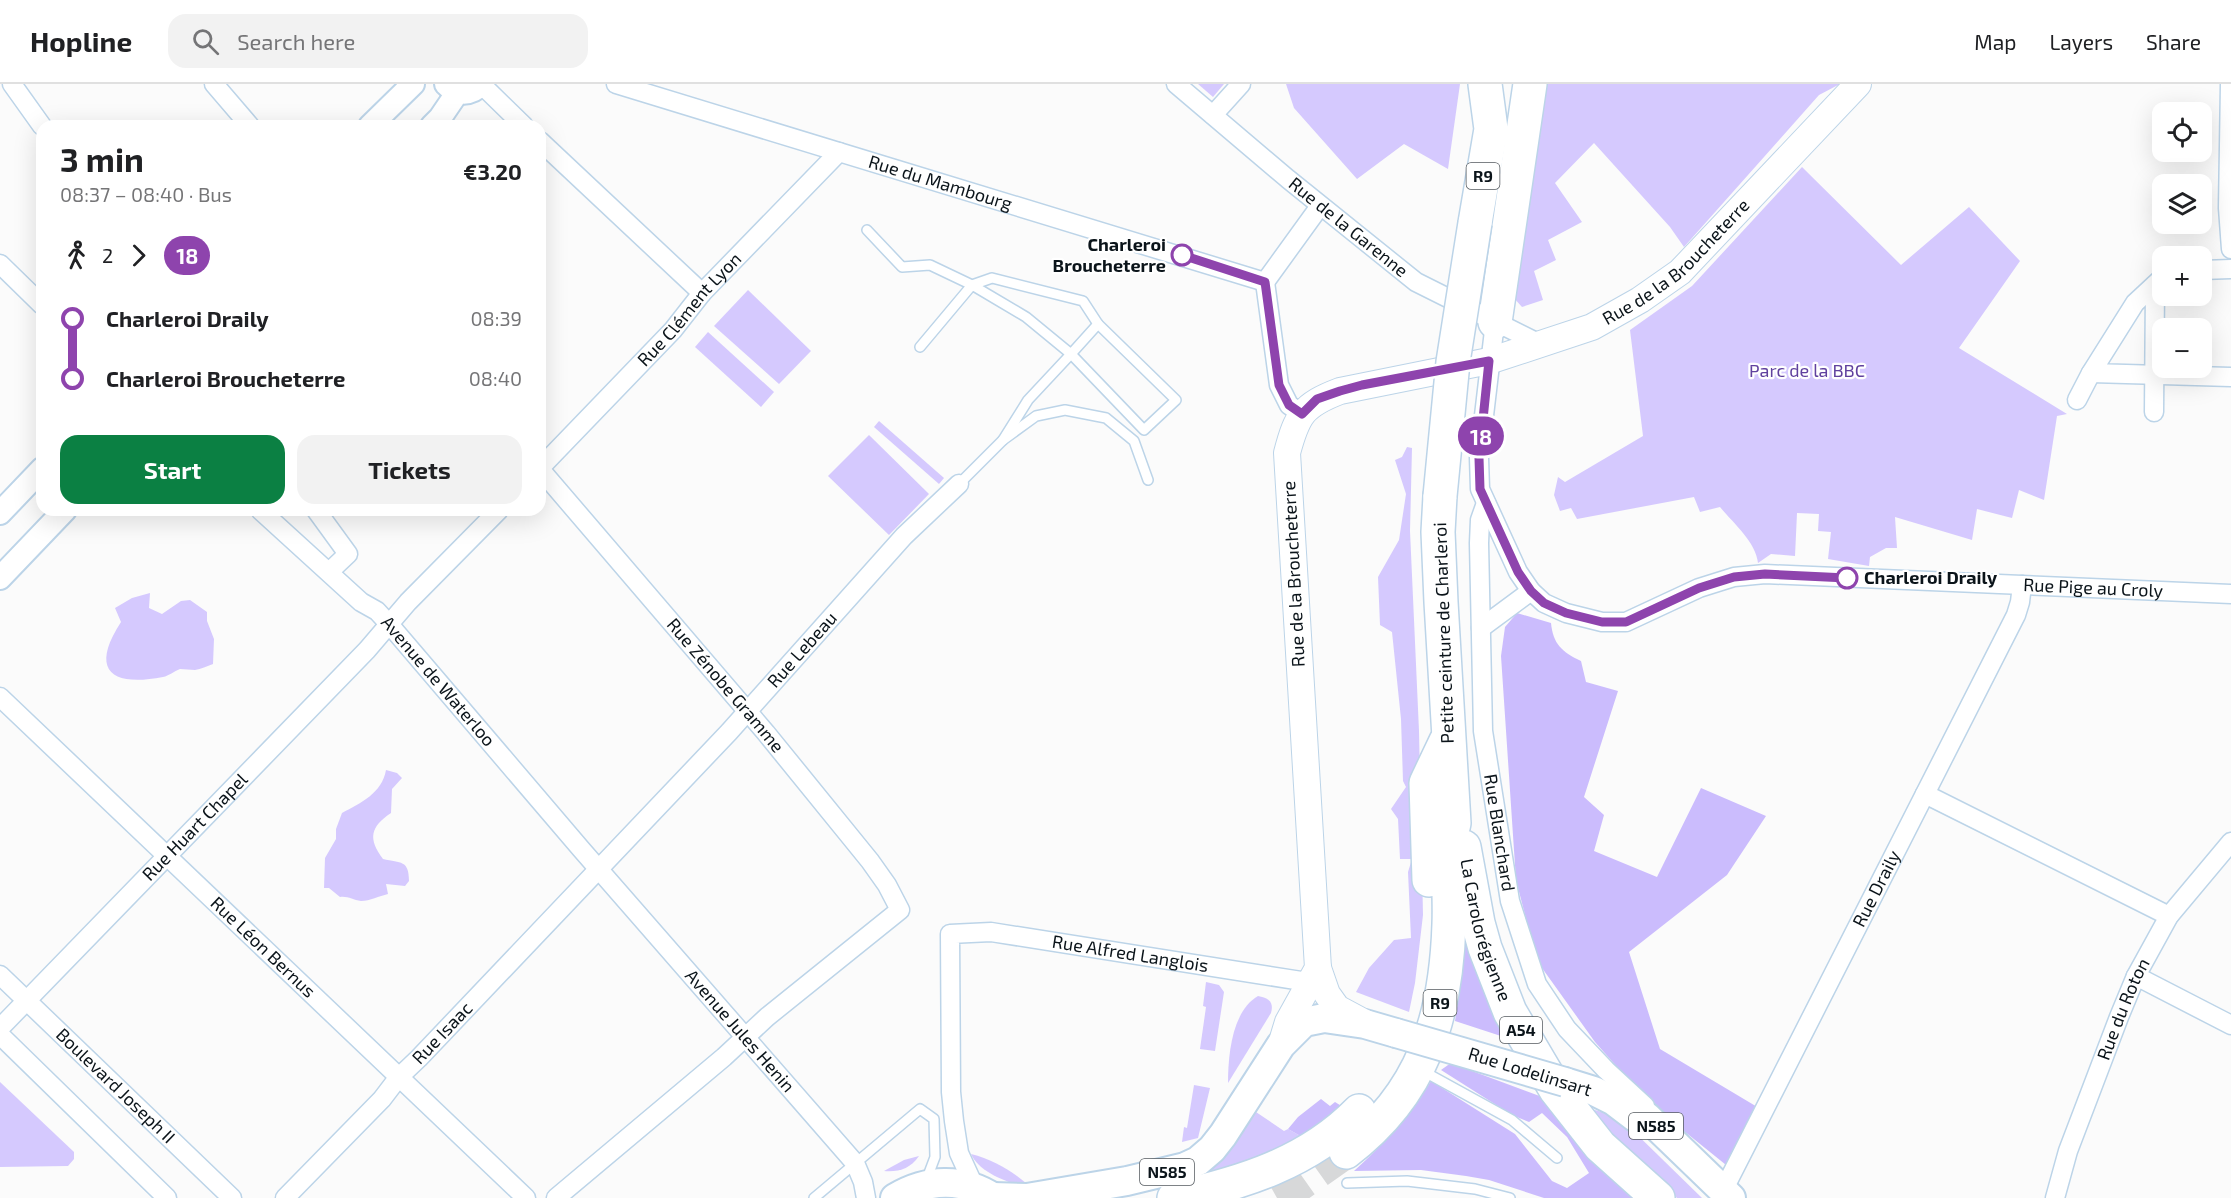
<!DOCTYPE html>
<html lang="en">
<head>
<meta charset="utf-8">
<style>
  :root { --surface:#fff; --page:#f2f2f2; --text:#202124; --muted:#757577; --line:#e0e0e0; --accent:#0b8043 }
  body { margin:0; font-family:"Exo 2",sans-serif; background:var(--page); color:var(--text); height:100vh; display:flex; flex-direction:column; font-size:22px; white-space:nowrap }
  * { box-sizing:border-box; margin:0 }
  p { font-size:20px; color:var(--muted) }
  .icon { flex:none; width:33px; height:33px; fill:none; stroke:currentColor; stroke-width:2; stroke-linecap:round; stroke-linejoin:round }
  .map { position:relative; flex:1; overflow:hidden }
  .side { position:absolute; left:36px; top:36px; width:510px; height:396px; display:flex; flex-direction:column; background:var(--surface); border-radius:18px; box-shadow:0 6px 24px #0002 }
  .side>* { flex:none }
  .badge { padding:0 12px; border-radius:20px; font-size:21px; line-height:39px }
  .fabs { position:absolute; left:2152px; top:18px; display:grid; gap:12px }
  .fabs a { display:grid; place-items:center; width:60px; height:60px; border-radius:12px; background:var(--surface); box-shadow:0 6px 24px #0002; font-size:30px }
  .map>.badge { position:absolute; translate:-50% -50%; box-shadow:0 0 0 3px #fff }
  .legs { display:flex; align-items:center; gap:9px; height:66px; padding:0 24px; font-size:20px }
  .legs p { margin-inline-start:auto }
  .overview { display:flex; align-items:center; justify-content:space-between; height:102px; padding:0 24px }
  h1 { font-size:33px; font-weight:700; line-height:45px }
  .button { display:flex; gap:12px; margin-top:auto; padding:12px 24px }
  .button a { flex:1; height:69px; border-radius:18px; background:var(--accent); color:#fff; font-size:24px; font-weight:700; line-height:69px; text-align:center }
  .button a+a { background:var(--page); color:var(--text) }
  ul { padding:0 24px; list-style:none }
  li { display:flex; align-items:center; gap:21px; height:60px; font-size:22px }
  li i { display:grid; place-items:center; width:9px; height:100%; margin:0 8px; background:currentColor }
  li i::after { content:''; width:15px; height:15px; margin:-8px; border:4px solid; border-radius:50%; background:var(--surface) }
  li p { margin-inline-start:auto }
  li:first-child i { background:linear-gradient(#0000 50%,currentColor 0) }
  li:last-child i { background:linear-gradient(currentColor 50%,#0000 0) }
  header { display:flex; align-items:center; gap:36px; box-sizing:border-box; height:84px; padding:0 30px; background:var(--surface); border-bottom:2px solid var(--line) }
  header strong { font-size:28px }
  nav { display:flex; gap:33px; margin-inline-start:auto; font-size:21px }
  .search { width:420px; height:54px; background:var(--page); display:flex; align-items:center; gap:15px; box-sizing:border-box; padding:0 21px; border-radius:18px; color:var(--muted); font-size:22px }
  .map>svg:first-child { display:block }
</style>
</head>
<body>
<header>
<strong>Hopline</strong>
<div class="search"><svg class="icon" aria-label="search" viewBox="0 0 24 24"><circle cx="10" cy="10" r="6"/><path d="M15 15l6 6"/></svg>Search here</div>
<nav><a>Map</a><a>Layers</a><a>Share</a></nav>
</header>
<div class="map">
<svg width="2231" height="1114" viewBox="0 0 2231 1114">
  <rect width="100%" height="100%" fill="#fbfbfb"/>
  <!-- green -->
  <g fill="#d5c9fe">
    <path d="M 1198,0 L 1224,0 L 1213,13 Z"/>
    <path d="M 1286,0 L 1460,0 L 1448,85 L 1404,60 L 1357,95 L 1294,24 Z"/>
    <path d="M 1543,0 L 1840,0 L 1819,11 L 1684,163 L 1670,143 L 1594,59 L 1555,99 L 1582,138 L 1548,156 L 1556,176 L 1534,187 L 1543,216 L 1522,223 L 1513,213 Z"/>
    <path d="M 1802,83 L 1901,181 L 1969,123 L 2020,177 L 1959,264 L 2067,330 L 2057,332 L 2044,416 L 2019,406 L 2012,434 L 1977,425 L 1972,456 L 1895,433 L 1897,464 L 1886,464 L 1870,473 L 1869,482 L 1828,475 L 1831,448 L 1818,447 L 1819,430 L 1797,429 L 1795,472 L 1771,470 L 1758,479 C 1756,458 1733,439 1720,423 L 1700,428 L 1694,413 L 1577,435 L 1571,424 L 1560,427 L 1554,411 L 1558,393 L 1565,398 L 1643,352 L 1630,246 L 1692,202 Z"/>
    <path d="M 748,206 L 811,267 L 779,300 L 714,242 Z"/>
    <path d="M 708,248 L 774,308 L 761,323 L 695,263 Z"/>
    <path d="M 879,337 L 944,394 L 939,400 L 874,343 Z"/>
    <path d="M 869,351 L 929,410 L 889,451 L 828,392 Z"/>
    <path d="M 1407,363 L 1412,364 L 1410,447 L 1419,647 L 1423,831 L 1415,899 L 1409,928 L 1356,908 L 1369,884 L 1394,856 L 1411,854 L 1408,788 L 1412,775 L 1400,775 L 1398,735 L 1391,725 L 1406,703 L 1403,697 L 1401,635 L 1392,548 L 1380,541 L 1378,493 L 1399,456 L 1406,410 L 1395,376 L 1402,373 Z"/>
    <path d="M 150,509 L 149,524 L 162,530 L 181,517 L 190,516 L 207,528 L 207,537 L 214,555 L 213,580 C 207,582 201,585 195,586 C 190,586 185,585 180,585 C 174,587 169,592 163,593 C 112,603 89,587 121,538 L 115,524 L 132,514 Z"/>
    <path d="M 386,686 L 397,689 L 402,694 L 392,705 L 391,729 C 370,743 368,755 383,775 C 401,779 409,776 409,797 L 405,802 L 386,800 L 388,810 C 379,812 370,817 361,817 C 353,816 348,812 340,813 L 329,804 L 324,804 L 325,774 L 336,755 L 336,745 L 342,729 C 361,719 382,709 386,686 Z"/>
    <path d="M 1206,898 L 1219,901 L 1224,908 L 1215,967 L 1200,965 L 1206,923 L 1203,922 Z"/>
    <path d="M 1258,912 C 1269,914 1274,918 1271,929 L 1228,999 C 1228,971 1232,927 1258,912 Z"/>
    <path d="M 0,998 L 74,1068 L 74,1075 L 68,1082 L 0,1083 Z"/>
    <path d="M 1194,1001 L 1210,1004 L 1198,1054 L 1182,1058 L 1184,1043 L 1187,1044 Z"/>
    <path d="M 1588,1024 L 1619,1033 L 1702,1114 L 1677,1114 L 1622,1065 Z"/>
    <path d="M 1253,1026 L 1284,1047 L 1288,1045 L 1304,1054 L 1284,1067 L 1175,1102 L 1106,1114 L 1229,1065 L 1240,1052 Z"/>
    <path d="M 971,1070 C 994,1076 1013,1087 1030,1103 C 1012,1101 979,1089 971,1070 Z"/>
    <path d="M 919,1072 C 910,1085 899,1088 884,1087 L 904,1076 Z"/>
  </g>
  <!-- forest -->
  <g fill="#cbbcfd">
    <path d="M 1517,529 L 1551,539 C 1553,560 1562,568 1581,577 L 1586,598 L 1618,607 L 1584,713 L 1604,731 L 1594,767 L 1657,793 L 1701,704 L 1766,732 L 1727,791 L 1629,868 L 1660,965 L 1764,1027 L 1731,1085 L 1648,1018 L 1595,958 L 1537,877 L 1516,796 L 1501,572 L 1505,543 Z"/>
    <path d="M 1465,840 L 1507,954 L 1455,937 L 1464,876 Z"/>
    <path d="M 1448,981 L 1456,981 L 1545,1014 L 1643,1114 L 1544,1114 L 1489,1096 L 1466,1092 L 1421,1086 L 1354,1087 C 1384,1060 1410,1032 1431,997 L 1515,1050 L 1552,1097 L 1567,1104 L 1589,1089 L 1567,1053 L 1542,1029 L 1529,1038 L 1512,1031 L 1441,986 Z"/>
    <path d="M 1321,1015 L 1330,1022 L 1335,1018 L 1343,1023 L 1304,1054 L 1288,1045 L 1298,1033 Z"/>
  </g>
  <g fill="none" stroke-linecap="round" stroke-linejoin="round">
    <!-- motorway-tunnel -->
    <path stroke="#d7d8d9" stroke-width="33" stroke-dasharray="33 16" stroke-linecap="butt" d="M 1277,1114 L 1295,1104 L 1346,1068"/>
    <!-- service casing -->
    <g stroke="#bcd4e8" stroke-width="12">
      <g id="service">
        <path d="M 867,146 L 902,183 L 930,181 L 972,201 L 992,194 L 1083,217 L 1098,240"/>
        <path d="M 920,263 L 972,201 L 1026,233 L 1071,270 L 1098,240 L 1176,316 L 1144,346 L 1071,270 L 1028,316 L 1003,356"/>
        <path d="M 959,400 L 1003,356 L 1036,332 L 1065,326 L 1106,334 L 1134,357 L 1148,396"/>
        <path d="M 1421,986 L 1512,1036 L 1557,1074"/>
        <path d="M 1347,1099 L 1407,1097 L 1475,1105 L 1510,1114"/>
        <path d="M 814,1114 L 920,1025 L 934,1035 L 935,1073 L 926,1097"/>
      </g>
    </g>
    <!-- minor casing -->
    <g stroke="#bcd4e8" stroke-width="21">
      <g id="minor">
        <path d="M 12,0 L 42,42"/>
        <path d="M 214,0 L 250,42"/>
        <path d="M 481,0 L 524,42"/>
        <path id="s1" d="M 616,0 L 1265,198"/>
        <path id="s2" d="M 1176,0 L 1288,95 L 1416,198 L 1542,261"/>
        <path d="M 2230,0 L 2228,124 L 2231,165"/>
        <path d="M 1213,31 L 1241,0"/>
        <path d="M 540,57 L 702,209"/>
        <path d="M 0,180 L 42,221"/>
        <path d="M 2202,186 L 2231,185"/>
        <path d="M 2163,193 L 2135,219 L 2091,289 L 2231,293"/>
        <path d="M 1265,198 L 1279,301 L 1289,321 L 1302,330"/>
        <path d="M 1265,198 L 1320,122"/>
        <path id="s3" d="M 1495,238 L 1479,374 L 1480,405 L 1518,488 L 1531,507 L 1544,519 L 1566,529 L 1602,538 L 1626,538 L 1699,504 L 1734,493 L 1765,490 L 2231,510"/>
        <path d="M 2077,316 L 2091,289"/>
        <path d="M 2154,328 L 2155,201"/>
        <path id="s4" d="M 540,384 L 673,246 L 702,209 L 839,68"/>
        <path id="s5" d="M 540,385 L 766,649 L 870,777 L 887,801 L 900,826 L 767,933 L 724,973 L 556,1114"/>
        <path id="s6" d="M 1486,419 L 1480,436 L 1479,459 L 1483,647 L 1510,817 L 1537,900 L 1567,945 L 1606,986 L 1645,1022 L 1647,1033"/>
        <path id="s7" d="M 260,426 L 361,518 L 377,527 L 389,540 L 581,765 L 855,1079 L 863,1098 L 866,1114"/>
        <path d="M 316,426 L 348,470 L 329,488"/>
        <path d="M 1481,544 L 1531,507"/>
        <path id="s8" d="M 0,613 L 526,1114"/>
        <path d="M 1925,710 L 2169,832"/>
        <path id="s9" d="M 0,891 L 232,1114"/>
        <path d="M 2136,892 L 2231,941"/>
        <path id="s10" d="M 0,944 L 367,566 L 408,518 L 499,426"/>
        <path d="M 0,951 L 167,1114"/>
        <path id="s11" d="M 975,1104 L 959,1069 L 954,1037 L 951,1008 L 950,850 L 991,848 L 1308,898"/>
        <path id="s12" d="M 1723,1107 L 2016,531 L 2020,518 L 2022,501"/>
        <path id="s13" d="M 285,1114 L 382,1015 L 398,994 L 419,974 L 729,648 L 904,452 L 959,400"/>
        <path id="s14" d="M 2055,1114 L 2068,1067 L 2119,933 L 2136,892 L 2169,832 L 2231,758"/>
      </g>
    </g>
    <!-- tertiary casing -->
    <g stroke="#bcd4e8" stroke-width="26">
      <g id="tertiary">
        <path d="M 446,0 C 456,11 471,12 481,0"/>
        <path d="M 370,42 L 413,0"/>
        <path d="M 432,42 L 440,34 L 457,9"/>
        <path d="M 0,429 L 42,385"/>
        <path d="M 0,494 L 65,426"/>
      </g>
    </g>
    <!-- secondary casing -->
    <g stroke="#bcd4e8" stroke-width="28">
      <g id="secondary">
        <path d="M 1318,884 L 1327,910 L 1337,924 L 1365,939"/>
        <path id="s15" d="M 1281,961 L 1288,938 L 1318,884 L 1287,369 C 1297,331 1303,321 1340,307 L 1489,277 L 1592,243 L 1640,216 L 1680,188 L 1858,0"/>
      </g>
    </g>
    <!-- primary casing -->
    <g stroke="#bcd4e8" stroke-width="32">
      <g id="primary">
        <path d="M 1565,998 L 1594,1007 L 1614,1017 L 1635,1033 L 1647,1033 L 1731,1114"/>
        <path d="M 993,1113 L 1027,1114 L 1127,1097 L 1185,1083 L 1198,1077 L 1212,1065 L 1223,1051 L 1281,961 L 1304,938 L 1324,934 L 1365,940 L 1396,949"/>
        <path d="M 895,1114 C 927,1095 962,1093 994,1114"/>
      </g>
    </g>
    <!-- motorway casing -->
    <g stroke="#bcd4e8" stroke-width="36">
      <g id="motorway">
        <path d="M 1475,139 L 1491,45 L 1485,0"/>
        <path d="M 1495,238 L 1530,0"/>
        <path id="s16" d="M 1464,763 L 1478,839 L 1485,864 L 1510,928 L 1556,1006 L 1600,1062 L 1658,1114"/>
        <path d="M 1429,796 L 1426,699 L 1446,657"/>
        <path d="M 1346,1068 C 1423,1010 1446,934 1449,840 C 1450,817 1448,794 1448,771 C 1448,760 1452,749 1454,739 L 1441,518 L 1438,448 L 1440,412"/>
        <path d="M 1174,1114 C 1242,1099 1308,1079 1359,1027"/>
      </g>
    </g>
    <!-- service -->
    <use href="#service" stroke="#fff" stroke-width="9"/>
    <!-- minor -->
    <use href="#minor" stroke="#fff" stroke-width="18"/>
    <!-- tertiary -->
    <use href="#tertiary" stroke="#fff" stroke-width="22"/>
    <!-- secondary -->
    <use href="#secondary" stroke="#fff" stroke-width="26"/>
    <!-- primary -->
    <use href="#primary" stroke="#fff" stroke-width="28"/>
    <!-- motorway -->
    <use href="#motorway" stroke="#fff" stroke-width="33"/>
    <!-- primary-bridge casing -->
    <g stroke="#bcd4e8" stroke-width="32" stroke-linecap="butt">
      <path id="primary-bridge" d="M 1396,949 L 1565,998"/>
    </g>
    <!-- motorway-bridge casing -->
    <g stroke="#bcd4e8" stroke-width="36" stroke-linecap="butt">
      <path id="motorway-bridge" d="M 1440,412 L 1453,278 L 1475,139"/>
    </g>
    <!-- primary-bridge -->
    <use href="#primary-bridge" stroke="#fff" stroke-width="28"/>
    <!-- motorway-bridge -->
    <use href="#motorway-bridge" stroke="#fff" stroke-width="33"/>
  </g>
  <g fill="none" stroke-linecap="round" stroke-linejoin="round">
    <!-- line-1 casing -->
    <g stroke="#fff" stroke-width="14">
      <path id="line-1" d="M 1182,171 L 1265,198 L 1279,301 L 1289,321 L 1302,330 L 1317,315 L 1340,307 L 1362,301 L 1489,277 L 1479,374 L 1480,405 L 1518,488 L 1531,507 L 1544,519 L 1566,529 L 1602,538 L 1626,538 L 1699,504 L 1734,493 L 1765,490 L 1847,494"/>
    </g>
    <!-- line-1 -->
    <use href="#line-1" stroke="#8e44ad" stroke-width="9"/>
  </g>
  <!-- markers -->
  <g fill="#fff" stroke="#8e44ad" stroke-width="3">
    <circle cx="1182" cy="171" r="10"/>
    <circle cx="1847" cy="494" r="10"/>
  </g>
  <g text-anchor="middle" stroke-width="4.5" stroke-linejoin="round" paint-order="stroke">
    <!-- shield labels -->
    <g fill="#fff" stroke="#545a5f" stroke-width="1.5">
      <rect x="1466.5" y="79" width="33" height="26" rx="4.5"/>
      <rect x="1423.5" y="906" width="33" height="26" rx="4.5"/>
      <rect x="1500" y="933" width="42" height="26" rx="4.5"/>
      <rect x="1629" y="1029" width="54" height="26" rx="4.5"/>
      <rect x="1140" y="1075" width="54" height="26" rx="4.5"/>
    </g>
    <g font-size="16" font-weight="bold" fill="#0b141a">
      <text x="1483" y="98">R9</text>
      <text x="1440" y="925">R9</text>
      <text x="1521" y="952">A54</text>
      <text x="1656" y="1048">N585</text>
      <text x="1167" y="1094">N585</text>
    </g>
    <!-- street labels -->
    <g font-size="18" fill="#0b141a" stroke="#fff">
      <text dy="6" stroke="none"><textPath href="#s1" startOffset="339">Rue du Mambourg</textPath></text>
      <text dy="6" stroke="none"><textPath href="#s2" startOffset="224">Rue de la Garenne</textPath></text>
      <text dy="6" stroke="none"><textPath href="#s15" startOffset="1056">Rue de la Broucheterre</textPath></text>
      <text dy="6" stroke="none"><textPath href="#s4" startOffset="218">Rue Clément Lyon</textPath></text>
      <text transform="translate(1294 490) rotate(-93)" y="6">Rue de la Broucheterre</text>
      <text dy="6" stroke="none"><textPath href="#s3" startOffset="862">Rue Pige au Croly</textPath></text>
      <text transform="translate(1444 549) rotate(-92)" y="6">Petite ceinture de Charleroi</text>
      <text dy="6" stroke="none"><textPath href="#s13" startOffset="754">Rue Lebeau</textPath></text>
      <text dy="6" stroke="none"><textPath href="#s7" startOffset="248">Avenue de Waterloo</textPath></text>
      <text dy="6" stroke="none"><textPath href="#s5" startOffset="285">Rue Zénobe Gramme</textPath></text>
      <text dy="6" stroke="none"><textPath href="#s10" startOffset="280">Rue Huart Chapel</textPath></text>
      <text dy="6" stroke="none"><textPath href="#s6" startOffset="332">Rue Blanchard</textPath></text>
      <text dy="6" stroke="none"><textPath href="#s12" startOffset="339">Rue Draily</textPath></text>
      <text dy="6" stroke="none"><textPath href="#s16" startOffset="86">La Carolorégienne</textPath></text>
      <text dy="6" stroke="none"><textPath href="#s8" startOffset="363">Rue Léon Bernus</textPath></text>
      <text dy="6" stroke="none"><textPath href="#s11" startOffset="440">Rue Alfred Langlois</textPath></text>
      <text dy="6" stroke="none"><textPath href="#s14" startOffset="201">Rue du Roton</textPath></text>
      <text dy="6" stroke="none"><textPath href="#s7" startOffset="710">Avenue Jules Henin</textPath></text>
      <text dy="6" stroke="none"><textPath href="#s13" startOffset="228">Rue Isaac</textPath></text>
      <text transform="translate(1530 988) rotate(17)" y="6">Rue Lodelinsart</text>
      <text dy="6" stroke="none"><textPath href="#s9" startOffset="160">Boulevard Joseph II</textPath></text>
    </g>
    <!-- stop labels -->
    <g font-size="18" font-weight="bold" fill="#0b141a" stroke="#fff" text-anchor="end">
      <text x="1166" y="167">Charleroi<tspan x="1166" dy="21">Broucheterre</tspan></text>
      <text x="1864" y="500" text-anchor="start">Charleroi Draily</text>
    </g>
    <!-- park labels -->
    <g font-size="18" fill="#60419e" stroke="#fff">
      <text x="1807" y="293">Parc de la BBC</text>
    </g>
  </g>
</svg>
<div class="fabs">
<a><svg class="icon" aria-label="locate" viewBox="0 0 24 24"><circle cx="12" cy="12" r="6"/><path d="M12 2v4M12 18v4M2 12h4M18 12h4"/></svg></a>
<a><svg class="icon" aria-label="layers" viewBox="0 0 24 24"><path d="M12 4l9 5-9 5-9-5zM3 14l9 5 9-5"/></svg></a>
<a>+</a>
<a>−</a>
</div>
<b class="badge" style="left:1481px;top:352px;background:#8e44ad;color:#fff">18</b>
<section class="side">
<div class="overview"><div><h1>3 min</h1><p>08:37 – 08:40 · Bus</p></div><b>€3.20</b></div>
<div class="legs"><svg class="icon" aria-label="walk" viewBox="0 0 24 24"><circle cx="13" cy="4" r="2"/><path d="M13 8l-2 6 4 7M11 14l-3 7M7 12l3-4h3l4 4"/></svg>2<svg class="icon" aria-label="forward" viewBox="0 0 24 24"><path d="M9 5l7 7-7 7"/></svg><b class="badge" style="background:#8e44ad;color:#fff">18</b></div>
<ul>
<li><i style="color:#8e44ad"></i><b>Charleroi Draily</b><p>08:39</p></li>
<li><i style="color:#8e44ad"></i><b>Charleroi Broucheterre</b><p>08:40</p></li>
</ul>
<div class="button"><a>Start</a><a>Tickets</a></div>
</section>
</div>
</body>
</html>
